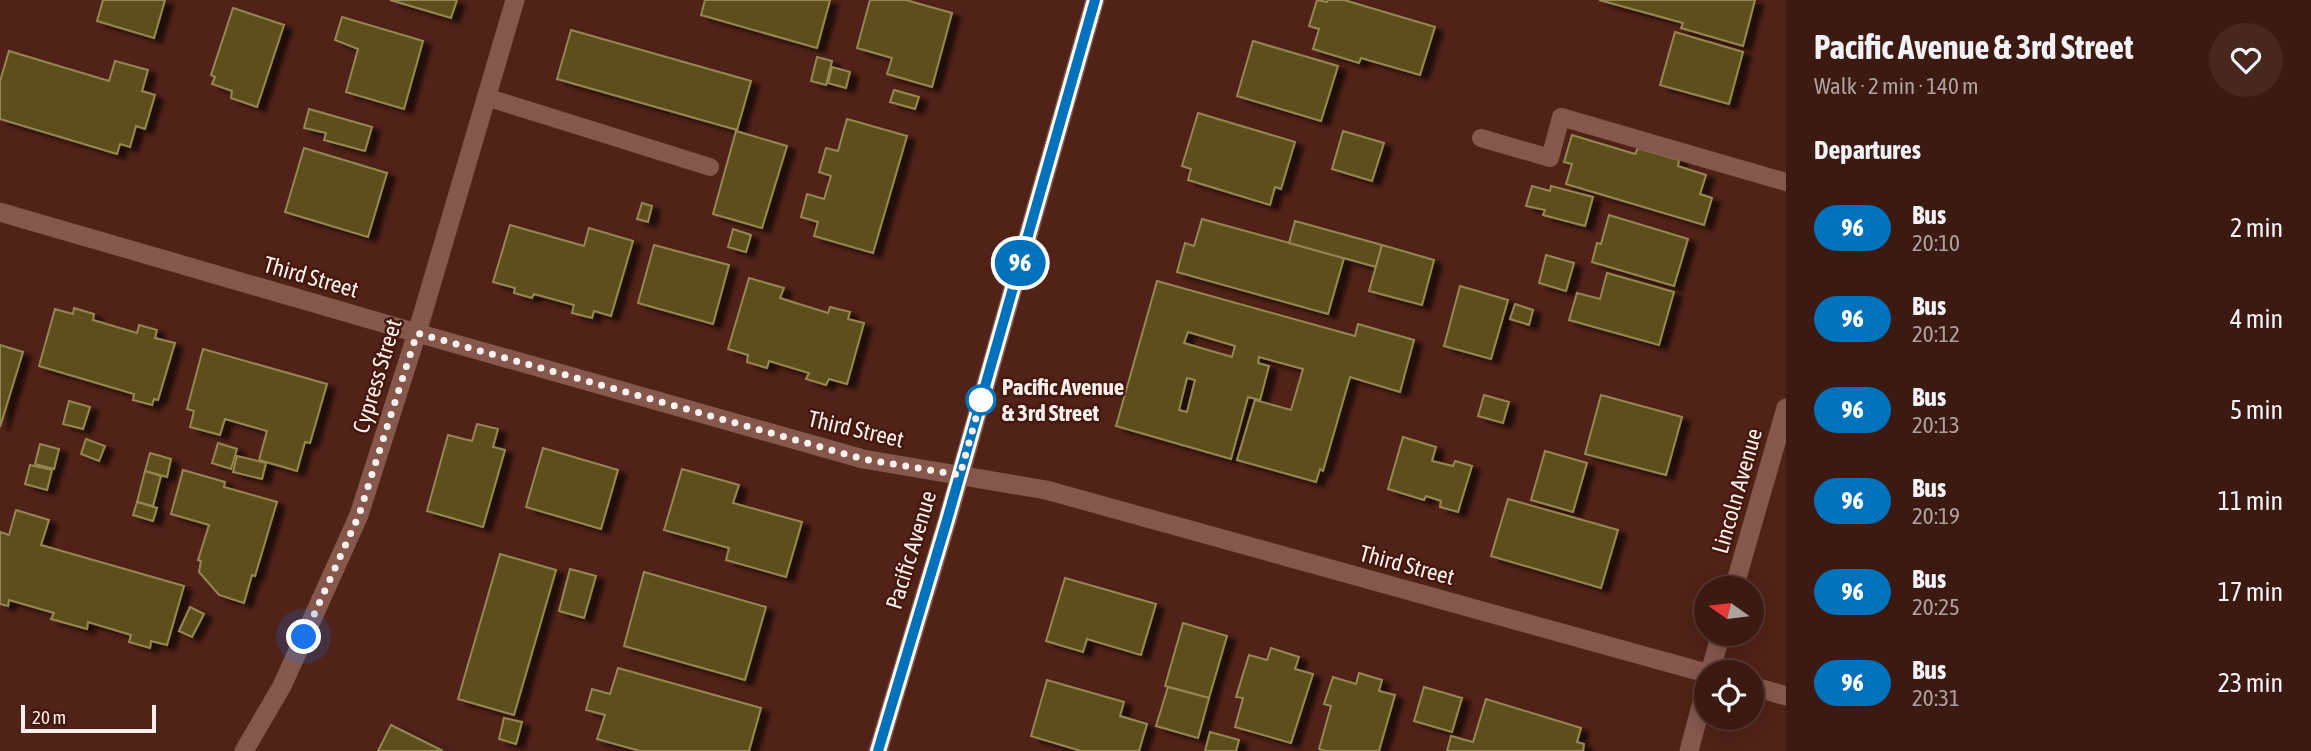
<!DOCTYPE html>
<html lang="en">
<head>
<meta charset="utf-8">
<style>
  :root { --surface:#3d1a11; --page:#48271f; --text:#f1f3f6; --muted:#ada19f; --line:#563831 }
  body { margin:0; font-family:"Asap Condensed",sans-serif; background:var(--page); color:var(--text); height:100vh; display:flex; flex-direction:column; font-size:26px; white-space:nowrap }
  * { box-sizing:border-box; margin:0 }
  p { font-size:23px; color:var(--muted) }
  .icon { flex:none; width:38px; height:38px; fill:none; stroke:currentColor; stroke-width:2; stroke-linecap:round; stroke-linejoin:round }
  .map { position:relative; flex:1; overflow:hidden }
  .side { display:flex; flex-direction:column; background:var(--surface); width:525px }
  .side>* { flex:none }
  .badge { padding:0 14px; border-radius:23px; font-size:24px; line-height:46px }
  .needle { width:46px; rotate:284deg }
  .controls { position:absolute; left:1694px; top:576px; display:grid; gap:14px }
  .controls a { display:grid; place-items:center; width:70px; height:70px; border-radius:50%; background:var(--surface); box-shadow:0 4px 18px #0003,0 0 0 2px var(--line); font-size:35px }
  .scale { position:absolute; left:21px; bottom:18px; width:135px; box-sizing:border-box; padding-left:7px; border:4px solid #fdf0ed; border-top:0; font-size:19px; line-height:24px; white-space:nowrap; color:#fdf0ed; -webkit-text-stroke:5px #45180d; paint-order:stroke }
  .you { position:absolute; width:35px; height:35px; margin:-18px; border:5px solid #fff; border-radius:50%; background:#1a73e8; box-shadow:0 0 0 10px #1a73e833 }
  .map>.badge { position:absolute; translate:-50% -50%; box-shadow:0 0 0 4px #fff }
  h2 { padding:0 28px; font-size:26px; line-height:63px }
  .round { display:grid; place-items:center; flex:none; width:74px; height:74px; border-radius:37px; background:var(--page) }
  .overview { display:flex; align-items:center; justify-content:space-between; height:119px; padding:0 28px }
  h1 { font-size:33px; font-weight:700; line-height:52px }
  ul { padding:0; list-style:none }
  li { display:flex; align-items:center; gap:21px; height:91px; padding:0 28px }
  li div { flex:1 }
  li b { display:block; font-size:26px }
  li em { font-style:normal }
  li .badge { min-width:77px; font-weight:700; text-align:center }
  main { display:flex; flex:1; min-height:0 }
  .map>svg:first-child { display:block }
</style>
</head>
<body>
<main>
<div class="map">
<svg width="1786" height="751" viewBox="0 0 1786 751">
  <defs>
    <filter id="shadow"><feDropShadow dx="8" dy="4.5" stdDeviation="2" flood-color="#0009"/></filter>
  </defs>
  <rect width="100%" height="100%" fill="#512217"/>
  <!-- building -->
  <g fill="#5d4f1b" stroke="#958752" stroke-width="2" fill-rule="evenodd" filter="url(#shadow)">
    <path d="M 103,0 L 165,0 L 154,38 L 97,21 Z"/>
    <path d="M 390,0 L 457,0 L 451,18 Z"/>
    <path d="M 705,0 L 830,0 L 817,48 L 701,15 Z"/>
    <path d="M 870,0 L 906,0 L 952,13 L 932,87 L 887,74 L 892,58 L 857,48 Z"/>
    <path d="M 1317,0 L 1327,2 L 1328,0 L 1344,0 L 1435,27 L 1420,75 L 1361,58 L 1359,63 L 1313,49 L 1319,29 L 1309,26 Z"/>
    <path d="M 1599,0 L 1755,0 L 1743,46 L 1681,28 L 1683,23 Z"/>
    <path d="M 233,8 L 284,25 L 257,107 L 231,98 L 232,91 L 212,84 L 215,77 L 211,75 Z"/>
    <path d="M 342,17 L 423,41 L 404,109 L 346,92 L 358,49 L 335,40 Z"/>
    <path d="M 571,30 L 751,81 L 737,130 L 557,79 Z"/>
    <path d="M 1675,32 L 1743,52 L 1729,104 L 1660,85 Z"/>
    <path d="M 1253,41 L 1338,66 L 1321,121 L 1237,96 Z"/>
    <path d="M 9,51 L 109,81 L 115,61 L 148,70 L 142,91 L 155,95 L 145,129 L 136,126 L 130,147 L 120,144 L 117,154 L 0,119 L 0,81 Z"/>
    <path d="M 817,57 L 832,61 L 826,85 L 811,81 Z"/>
    <path d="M 832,67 L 850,72 L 846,88 L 828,83 Z"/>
    <path d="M 894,90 L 919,97 L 915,109 L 890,102 Z"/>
    <path d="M 309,109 L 372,127 L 365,151 L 324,140 L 326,133 L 304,128 Z"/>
    <path d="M 1198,113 L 1295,142 L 1281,189 L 1275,187 L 1270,205 L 1188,180 L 1191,169 L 1182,166 Z"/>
    <path d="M 847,119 L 907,136 L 873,253 L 814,236 L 818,222 L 801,217 L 807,194 L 824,199 L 831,176 L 819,172 L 826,148 L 838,151 Z"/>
    <path d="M 736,131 L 787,146 L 762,228 L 713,214 Z"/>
    <path d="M 1343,131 L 1384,143 L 1372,181 L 1332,169 Z"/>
    <path d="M 1572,135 L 1635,154 L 1638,148 L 1679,160 L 1678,166 L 1706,175 L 1700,194 L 1712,198 L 1704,225 L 1566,184 L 1572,164 L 1564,162 Z"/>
    <path d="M 304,148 L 387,173 L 368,237 L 285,212 Z"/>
    <path d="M 1532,186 L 1550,191 L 1551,186 L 1593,197 L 1585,226 L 1543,215 L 1545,210 L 1526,206 Z"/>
    <path d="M 642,203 L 652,206 L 648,222 L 637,219 Z"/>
    <path d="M 1609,215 L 1688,239 L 1674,286 L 1592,262 L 1597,243 L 1601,244 Z"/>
    <path d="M 1202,219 L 1344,258 L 1328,314 L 1177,272 L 1185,243 L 1194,246 Z"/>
    <path d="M 1295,221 L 1382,245 L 1376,267 L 1289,243 Z"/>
    <path d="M 510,225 L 584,246 L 589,228 L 633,241 L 611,316 L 594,311 L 592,318 L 572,313 L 574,305 L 534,294 L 532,298 L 514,293 L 515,288 L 493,282 Z"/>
    <path d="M 733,229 L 751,235 L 746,252 L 728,247 Z"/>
    <path d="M 654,245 L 729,265 L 713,324 L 638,303 Z"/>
    <path d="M 1382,245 L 1434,260 L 1422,305 L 1369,291 Z"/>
    <path d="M 1546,255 L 1574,263 L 1566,291 L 1539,283 Z"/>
    <path d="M 1607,273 L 1674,292 L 1659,345 L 1569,320 L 1577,293 L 1600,299 Z"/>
    <path d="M 749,278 L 784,288 L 780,298 L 828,313 L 830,307 L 850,312 L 848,319 L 864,323 L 847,384 L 829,379 L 826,385 L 806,379 L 809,373 L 769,361 L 767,368 L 747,362 L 748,355 L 728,349 Z"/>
    <path d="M 1157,281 L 1355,336 L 1358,324 L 1414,340 L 1400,392 L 1350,377 L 1323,471 L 1320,469 L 1316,482 L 1237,460 L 1255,400 L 1291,410 L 1303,369 L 1259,357 L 1258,363 L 1269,366 L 1260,400 L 1248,397 L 1231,459 L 1116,426 ZM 1188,332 L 1235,346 L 1232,357 L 1184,343 ZM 1187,378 L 1195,380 L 1187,412 L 1179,410 Z"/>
    <path d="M 1460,286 L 1508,300 L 1491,359 L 1444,346 Z"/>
    <path d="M 1515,304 L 1533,310 L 1529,325 L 1510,319 Z"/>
    <path d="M 74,308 L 94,314 L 93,320 L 137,333 L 139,325 L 157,330 L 155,338 L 175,343 L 158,400 L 154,399 L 152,405 L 133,400 L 134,394 L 39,366 L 55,309 L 73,314 Z"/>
    <path d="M 0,345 L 23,352 L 0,427 Z"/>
    <path d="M 203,349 L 327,384 L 310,443 L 305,442 L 297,471 L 259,460 L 267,431 L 225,419 L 220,435 L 190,427 L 194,411 L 187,409 Z"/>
    <path d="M 1484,395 L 1509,402 L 1503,423 L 1478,416 Z"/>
    <path d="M 1601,395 L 1682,417 L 1666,475 L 1585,454 Z"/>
    <path d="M 69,401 L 90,407 L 83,429 L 63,424 Z"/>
    <path d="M 477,424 L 498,429 L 493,447 L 505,450 L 483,527 L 427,511 L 448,435 L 472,441 Z"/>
    <path d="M 1403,437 L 1436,447 L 1432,461 L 1453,466 L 1455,461 L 1472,466 L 1458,512 L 1440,507 L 1441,501 L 1426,496 L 1424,500 L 1388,489 Z"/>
    <path d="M 86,439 L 105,446 L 99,461 L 81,454 Z"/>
    <path d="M 218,443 L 237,449 L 231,469 L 212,463 Z"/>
    <path d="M 40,444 L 59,449 L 54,469 L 35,464 Z"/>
    <path d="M 543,448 L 618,470 L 601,529 L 526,507 Z"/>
    <path d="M 1545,451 L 1587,463 L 1573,512 L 1531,500 Z"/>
    <path d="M 150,453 L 171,459 L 167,477 L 145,471 Z"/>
    <path d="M 237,456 L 266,463 L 262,479 L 233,472 Z"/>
    <path d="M 30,465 L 52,470 L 47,490 L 25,484 Z"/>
    <path d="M 682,469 L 739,485 L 733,503 L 802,522 L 786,577 L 726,560 L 729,548 L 664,530 Z"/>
    <path d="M 183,470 L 225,482 L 224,487 L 277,502 L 255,576 L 252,575 L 244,603 L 219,595 L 199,572 L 201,561 L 198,560 L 209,525 L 171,514 Z"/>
    <path d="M 145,471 L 161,476 L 153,506 L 137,502 Z"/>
    <path d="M 1508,499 L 1618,530 L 1601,588 L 1491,556 Z"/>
    <path d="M 137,502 L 157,508 L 153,521 L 133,515 Z"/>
    <path d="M 16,510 L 49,520 L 41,545 L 184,586 L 167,645 L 151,641 L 150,648 L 129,642 L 131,635 L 88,622 L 87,629 L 51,619 L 54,613 L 9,600 L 8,606 L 0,604 L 0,532 L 9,535 Z"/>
    <path d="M 500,554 L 556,570 L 514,715 L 458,699 Z"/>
    <path d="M 570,569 L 596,576 L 584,618 L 559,611 Z"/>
    <path d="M 644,572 L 766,607 L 745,680 L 624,646 Z"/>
    <path d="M 1065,578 L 1156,604 L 1141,655 L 1087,639 L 1083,652 L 1046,641 Z"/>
    <path d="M 190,607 L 204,614 L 192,637 L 179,631 Z"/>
    <path d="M 1183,623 L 1227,636 L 1209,698 L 1165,686 Z"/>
    <path d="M 1271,648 L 1299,657 L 1295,669 L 1313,674 L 1291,743 L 1235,727 L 1243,698 L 1236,697 L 1249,655 L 1267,660 Z"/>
    <path d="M 618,668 L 761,708 L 749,751 L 640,751 L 597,739 L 605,715 L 586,710 L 592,689 L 610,694 Z"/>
    <path d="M 1359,673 L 1382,680 L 1379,691 L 1395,695 L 1379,751 L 1326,751 L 1319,749 L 1331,706 L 1324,704 L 1333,677 L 1356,684 Z"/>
    <path d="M 1047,680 L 1124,702 L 1120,716 L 1147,724 L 1139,751 L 1081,751 L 1031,736 Z"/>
    <path d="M 1168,687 L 1209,698 L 1198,738 L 1156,726 Z"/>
    <path d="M 1424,687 L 1462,698 L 1452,732 L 1414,721 Z"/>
    <path d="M 1486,699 L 1581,728 L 1577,742 L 1584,744 L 1583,751 L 1447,751 L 1451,736 L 1473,742 Z"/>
    <path d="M 504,718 L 522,722 L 516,744 L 499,739 Z"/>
    <path d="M 391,725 L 443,751 L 378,751 Z"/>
    <path d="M 1210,732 L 1239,740 L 1236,751 L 1205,751 Z"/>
  </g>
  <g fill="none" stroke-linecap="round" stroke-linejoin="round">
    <!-- service -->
    <g stroke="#86584d" stroke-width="18">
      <path d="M 486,97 L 710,167"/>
      <path d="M 1481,138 L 1550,158 L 1561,117 L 1786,182"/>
    </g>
    <!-- minor -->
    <g stroke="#86584d" stroke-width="19">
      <path d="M 0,212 L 417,333 L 863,459 L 1046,490 L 1706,673"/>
      <path d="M 1734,588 L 1786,408"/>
      <path d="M 1710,672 L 1721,634"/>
      <path d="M 1752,686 L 1786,696"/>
      <path d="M 244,751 L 282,686 L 359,515 L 417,333 L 515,0"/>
      <path d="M 1689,751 L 1706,687"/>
    </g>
    <!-- tertiary -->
    <path stroke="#86584d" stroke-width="19" d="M 878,751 L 947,521 L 1095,0"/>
  </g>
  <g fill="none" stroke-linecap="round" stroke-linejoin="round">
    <!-- line casing -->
    <g stroke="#fff" stroke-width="16">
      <path id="line" d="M 878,751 L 947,520 L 1095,0"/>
    </g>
    <!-- line -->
    <use href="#line" stroke="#0072bc" stroke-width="10"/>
    <!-- walk -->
    <path stroke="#fdf0ed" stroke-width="7" stroke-dasharray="0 12.6" d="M 304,637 L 359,515 L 417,333 L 863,459 L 960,475 L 981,400"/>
  </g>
  <!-- markers -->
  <circle fill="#fff" stroke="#0072bc" stroke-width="3.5" cx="981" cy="400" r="14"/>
  <g text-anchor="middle" stroke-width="5" stroke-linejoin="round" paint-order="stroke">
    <!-- street labels -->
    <g font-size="23" fill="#fdf0ed" stroke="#45180d">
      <text transform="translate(311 277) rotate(16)" y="8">Third Street</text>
      <text transform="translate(377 376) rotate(-73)" y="8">Cypress Street</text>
      <text transform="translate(856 429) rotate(13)" y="8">Third Street</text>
      <text transform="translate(1737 491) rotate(-74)" y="8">Lincoln Avenue</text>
      <text transform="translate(911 550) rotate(-73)" y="8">Pacific Avenue</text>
      <text transform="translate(1407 565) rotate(15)" y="8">Third Street</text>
    </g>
    <!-- stop labels -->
    <g font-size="23" font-weight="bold" fill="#fdf0ed" stroke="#45180d" text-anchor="start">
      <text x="1002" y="395">Pacific Avenue<tspan x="1002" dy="26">&amp; 3rd Street</tspan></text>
    </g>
  </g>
</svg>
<div class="controls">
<a><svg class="needle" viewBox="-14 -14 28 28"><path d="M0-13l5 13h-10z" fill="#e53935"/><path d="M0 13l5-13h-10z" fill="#ada19f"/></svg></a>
<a><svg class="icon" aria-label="locate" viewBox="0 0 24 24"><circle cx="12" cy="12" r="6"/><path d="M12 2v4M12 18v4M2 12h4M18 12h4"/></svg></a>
</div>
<div class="scale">20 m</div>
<div class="you" style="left:304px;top:637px"></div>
<b class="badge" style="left:1020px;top:263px;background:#0072bc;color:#fff">96</b>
</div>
<section class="side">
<div class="overview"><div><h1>Pacific Avenue &amp; 3rd Street</h1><p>Walk · 2 min · 140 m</p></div><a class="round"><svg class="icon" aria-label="heart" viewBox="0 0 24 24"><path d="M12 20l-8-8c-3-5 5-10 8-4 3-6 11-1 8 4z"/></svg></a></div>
<h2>Departures</h2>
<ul>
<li><span class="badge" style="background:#0072bc;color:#fff">96</span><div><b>Bus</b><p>20:10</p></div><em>2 min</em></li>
<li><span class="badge" style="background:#0072bc;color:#fff">96</span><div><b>Bus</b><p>20:12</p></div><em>4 min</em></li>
<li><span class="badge" style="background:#0072bc;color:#fff">96</span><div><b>Bus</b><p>20:13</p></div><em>5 min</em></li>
<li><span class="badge" style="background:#0072bc;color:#fff">96</span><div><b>Bus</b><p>20:19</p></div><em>11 min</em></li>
<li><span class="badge" style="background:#0072bc;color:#fff">96</span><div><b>Bus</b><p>20:25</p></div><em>17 min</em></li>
<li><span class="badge" style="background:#0072bc;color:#fff">96</span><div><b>Bus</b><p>20:31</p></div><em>23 min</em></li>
</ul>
</section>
</main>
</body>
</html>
